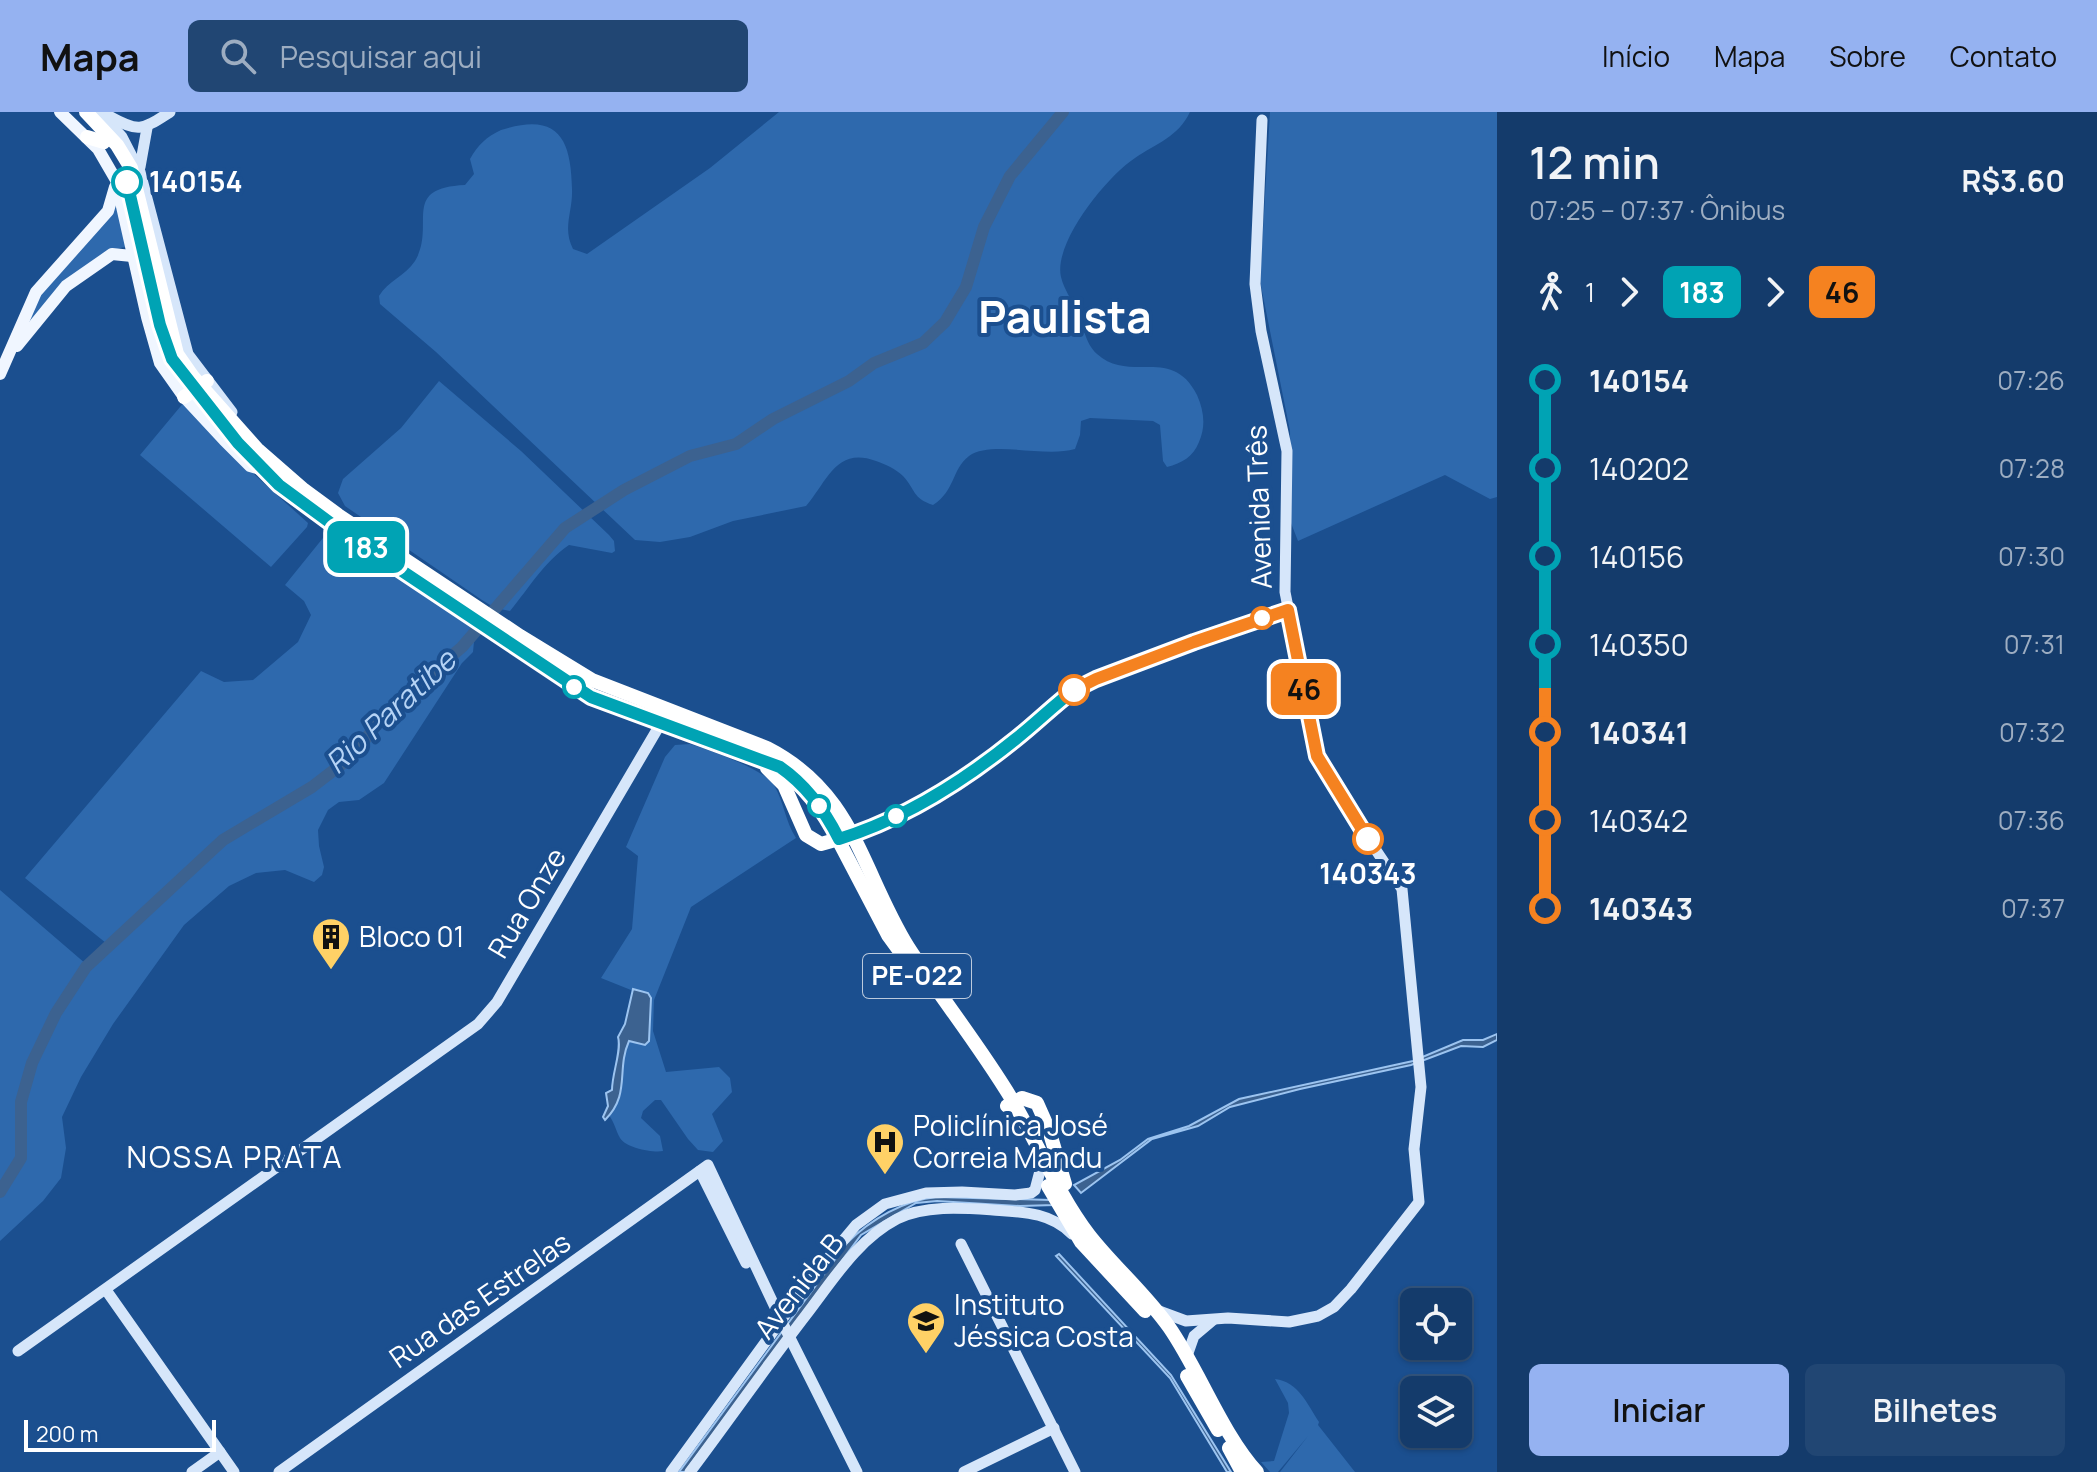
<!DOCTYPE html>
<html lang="pt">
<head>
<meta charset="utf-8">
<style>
  :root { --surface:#143b6b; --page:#214673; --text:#f1f3f6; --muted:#9dadc1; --line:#33557e; --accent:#95b2f1 }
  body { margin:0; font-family:Manrope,sans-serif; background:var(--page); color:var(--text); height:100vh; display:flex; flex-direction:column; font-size:30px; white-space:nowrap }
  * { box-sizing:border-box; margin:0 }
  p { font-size:26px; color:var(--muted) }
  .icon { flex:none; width:44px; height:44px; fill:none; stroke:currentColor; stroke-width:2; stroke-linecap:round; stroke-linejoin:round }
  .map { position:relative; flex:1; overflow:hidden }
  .details { display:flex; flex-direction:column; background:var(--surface); width:600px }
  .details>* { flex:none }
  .badge { padding:0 16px; border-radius:12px; font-size:28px; line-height:52px }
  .tools { position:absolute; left:1400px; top:1176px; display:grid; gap:16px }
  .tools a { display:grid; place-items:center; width:72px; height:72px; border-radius:12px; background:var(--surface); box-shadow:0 2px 6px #0004,0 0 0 2px var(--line); font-size:40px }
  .scale { position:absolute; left:24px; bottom:20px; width:192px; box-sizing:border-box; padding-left:8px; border:4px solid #fff; border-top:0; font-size:22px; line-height:28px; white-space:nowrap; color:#fff; -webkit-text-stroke:6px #1b4f8f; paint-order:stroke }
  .map>.badge { position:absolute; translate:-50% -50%; box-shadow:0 0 0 4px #fff }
  .legs { display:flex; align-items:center; gap:12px; height:88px; padding:0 32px; font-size:26px }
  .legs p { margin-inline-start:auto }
  .headline { display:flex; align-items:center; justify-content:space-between; height:136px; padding:0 32px }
  h1 { font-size:44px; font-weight:600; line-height:60px }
  .action { display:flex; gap:16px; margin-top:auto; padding:16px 32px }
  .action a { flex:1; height:92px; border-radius:12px; background:var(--accent); color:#111; font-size:32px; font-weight:600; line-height:92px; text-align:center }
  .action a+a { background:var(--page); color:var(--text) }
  ul { padding:0 32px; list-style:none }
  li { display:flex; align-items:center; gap:28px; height:88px; font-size:30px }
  li i { display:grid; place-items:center; width:12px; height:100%; margin:0 10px; background:currentColor }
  li i::after { content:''; width:20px; height:20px; margin:-10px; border:6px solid; border-radius:50%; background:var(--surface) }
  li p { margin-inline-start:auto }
  li:first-child i { background:linear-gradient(#0000 50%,currentColor 0) }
  li:last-child i { background:linear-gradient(currentColor 50%,#0000 0) }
  header { display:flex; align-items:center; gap:48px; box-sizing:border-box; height:112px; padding:0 40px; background:var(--accent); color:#111 }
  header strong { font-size:38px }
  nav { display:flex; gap:44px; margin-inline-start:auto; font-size:28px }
  .search { width:560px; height:72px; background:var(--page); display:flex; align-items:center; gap:20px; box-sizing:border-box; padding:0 28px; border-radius:12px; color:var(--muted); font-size:30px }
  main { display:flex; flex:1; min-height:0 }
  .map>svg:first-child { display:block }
</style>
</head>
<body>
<header>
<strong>Mapa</strong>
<div class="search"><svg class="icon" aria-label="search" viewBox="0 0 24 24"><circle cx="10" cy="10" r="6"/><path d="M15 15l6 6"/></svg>Pesquisar aqui</div>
<nav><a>Início</a><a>Mapa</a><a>Sobre</a><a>Contato</a></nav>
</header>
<main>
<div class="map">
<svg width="1497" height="1360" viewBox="0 0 1497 1360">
  <rect width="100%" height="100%" fill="#1b4f8f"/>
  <!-- green -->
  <g fill="#2e69ad">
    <path d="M 779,0 L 1190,0 C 1178,25 1157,31 1135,46 C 1107,64 1053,131 1061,165 C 1064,177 1071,187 1077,198 C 1084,213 1084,230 1097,242 C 1130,272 1172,233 1197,283 C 1204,299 1206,314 1199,330 C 1193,345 1182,351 1167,355 L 1163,349 L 1160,313 L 1153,309 L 1090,306 L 1081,309 L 1080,323 L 1075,337 C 1044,346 992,328 969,344 C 951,358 956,378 933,393 C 912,386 916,378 903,364 C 896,357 885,352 876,349 C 836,334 827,370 806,394 L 733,409 L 690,425 L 660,430 L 635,428 L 436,240 L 380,192 L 379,184 C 388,169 405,164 415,149 C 437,113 399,76 465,73 L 474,62 L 470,47 C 478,33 486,25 501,18 C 558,0 571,26 572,77 C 573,100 562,115 573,137 L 587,142 L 710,56 Z"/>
    <path d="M 1270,0 L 1497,0 L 1497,385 L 1490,387 L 1445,363 L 1298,429 L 1291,411 L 1290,319 L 1260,169 Z"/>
    <path d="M 115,89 L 128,135 C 96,135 43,198 21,221 L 27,200 Z"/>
    <path d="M 439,269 L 521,339 L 609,423 L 614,429 L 615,439 L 612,441 L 569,433 C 544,450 529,476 510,499 L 495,496 L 482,488 L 345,394 L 338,381 L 343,367 L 401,316 Z"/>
    <path d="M 185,289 L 256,364 L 308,411 L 307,415 L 271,455 L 140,343 Z"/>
    <path d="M 327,421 L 413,476 L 464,505 L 475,519 L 473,540 L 462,551 L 384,671 L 359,688 L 339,690 L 328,698 L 318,718 L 319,734 L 324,755 L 322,763 L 314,770 L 285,758 L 256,761 L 229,774 L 184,813 L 113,912 L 81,965 L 62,1005 L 66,1036 L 61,1066 L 43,1089 L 0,1129 L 0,778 L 86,852 L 106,831 L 25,766 L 201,559 L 224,570 L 253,568 L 298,530 L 311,503 L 304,489 L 285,473 Z"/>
    <path d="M 690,632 C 709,638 764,657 774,673 C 784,690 785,709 796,726 L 691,795 L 654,888 L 653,919 L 666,960 L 719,955 L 730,966 L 732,980 L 712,1002 L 723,1029 L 713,1040 L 698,1038 L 688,1027 L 661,988 L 655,988 L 643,999 L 641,1006 L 660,1024 L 663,1039 C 653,1041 626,1036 620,1026 C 615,1017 615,1011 608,1002 L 617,946 L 629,928 L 644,933 L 649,929 L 651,886 L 601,866 L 632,817 L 638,744 L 626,735 L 665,645 L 675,633 Z"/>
    <path d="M 1275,1267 C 1299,1270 1307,1292 1319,1310 L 1318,1313 L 1355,1360 L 1280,1360 L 1308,1324 L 1278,1360 L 1270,1360 L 1261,1350 L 1274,1349 L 1289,1301 L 1288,1291 Z"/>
  </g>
  <!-- water -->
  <g fill="#3c6290" stroke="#9cc4f0" stroke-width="2">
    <path d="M 633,877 L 648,881 L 651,886 L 649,929 L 645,933 L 629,929 C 616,958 631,982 605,1008 L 603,1005 L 608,994 L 606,981 L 612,978 C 612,961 622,938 618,925 L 625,912 Z"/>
    <path d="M 1497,922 L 1497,928 L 1483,935 L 1461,934 L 1411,953 L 1300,977 L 1230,995 L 1198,1014 L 1152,1027 L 1081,1081 L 1074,1073 L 1120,1048 L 1148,1027 L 1189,1014 L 1239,987 L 1413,949 L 1463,928 L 1483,928 Z"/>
    <path d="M 937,1085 L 1051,1088 L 1054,1093 L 1020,1094 L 937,1089 L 916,1091 L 861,1123 L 685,1360 L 679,1360 L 847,1131 C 871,1107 904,1088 937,1085 Z"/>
    <path d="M 1059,1142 L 1171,1263 L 1231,1360 L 1227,1360 L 1170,1266 L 1056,1144 Z"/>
  </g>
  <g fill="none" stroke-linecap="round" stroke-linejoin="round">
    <!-- river -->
    <path stroke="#3c6290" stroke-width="12" d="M 0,1080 L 21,1046 L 21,990 L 32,951 L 56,901 L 86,855 L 223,728 L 312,675 L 351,645 L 388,599 L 462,535 L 565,416 L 624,378 L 690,344 L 736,332 L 773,307 L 849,269 L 874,251 L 923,231 L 945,210 L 966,175 L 984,115 L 1010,64 L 1063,0"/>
    <!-- secondary -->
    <g stroke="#d6e6fa" stroke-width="11">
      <path d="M 100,0 L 122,25 L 140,60 L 188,242 L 232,300"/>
      <path d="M 109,4 C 139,21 142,18 170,0"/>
      <path d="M 140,55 L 147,16"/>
      <path d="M 853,723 L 921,692 L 1016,627 L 1067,583 L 1085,572 L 1194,530 L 1288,498"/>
      <path d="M 700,1059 L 746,1151"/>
      <path d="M 961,1132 L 1075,1360"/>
      <path d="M 106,1178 L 234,1360"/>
      <path d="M 1159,1199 L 1186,1209 L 1228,1206 L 1289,1210 L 1318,1204 L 1334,1195 L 1351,1177 L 1419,1090 L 1414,1037 L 1421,975 L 1402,777 L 1347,695 L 1317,644 L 1285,480 L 1287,339 L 1261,219 L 1255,172 L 1262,8"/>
      <path d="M 18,1239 L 478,912 L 497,890 L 661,611"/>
      <path d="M 1187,1244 L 1194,1224 L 1213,1208"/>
      <path d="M 192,1360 L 220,1340"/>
      <path d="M 279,1360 L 708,1053 L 782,1210 L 857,1360"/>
      <path d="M 671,1360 L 815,1162 L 856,1113 L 885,1092 L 926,1081 L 962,1080 L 1015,1083 L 1031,1081 L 1035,1078 L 1040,1059"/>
      <path d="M 690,1360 C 729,1308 766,1255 806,1203 C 833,1168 857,1128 897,1107 C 925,1093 963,1096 993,1098 C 1023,1100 1050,1100 1072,1122"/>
      <path d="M 964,1360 L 1054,1316"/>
    </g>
    <!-- primary -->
    <g stroke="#f0f6ff" stroke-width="12">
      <path d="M 60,0 L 98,37 L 116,68 L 147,205 L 160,251 L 184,285 L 224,328 L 250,354 L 263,358"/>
      <path d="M 17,234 L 66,174 L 112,142 L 132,144"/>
      <path d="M 0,262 L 36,180 L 108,99 L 115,75"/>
    </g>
    <!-- highway -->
    <g stroke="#fff" stroke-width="14">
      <path d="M 86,0 L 117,33 L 131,56 L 177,242 L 193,265 L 257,337 L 304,378 L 338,403 L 520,524 L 592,568 L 767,636 C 855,681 861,759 908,835 C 941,886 979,933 1011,986 C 1038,1031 1057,1081 1089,1123 C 1114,1155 1145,1181 1169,1215 C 1199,1258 1222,1322 1257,1360"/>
      <path d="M 87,25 L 104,30"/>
      <path d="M 184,285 L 207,269"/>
      <path d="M 222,311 L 264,359 L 295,386 L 591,585 L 743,640 L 787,660 L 822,697 L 888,823 L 915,860"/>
      <path d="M 767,656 L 784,673 L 806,723 L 821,732 L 846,725"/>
      <path d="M 1007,994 L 1022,986 L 1037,991 L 1049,1018 L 1065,1072"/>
      <path d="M 1048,1074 L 1081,1130 L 1145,1199"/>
      <path d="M 1187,1264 L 1218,1318"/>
      <path d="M 1229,1336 L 1242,1360"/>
    </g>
  </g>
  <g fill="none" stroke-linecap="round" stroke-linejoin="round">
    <!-- line-1 casing -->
    <g stroke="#fff" stroke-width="18">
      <path id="line-1" d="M 127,70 L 160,213 L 172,247 L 238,331 L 279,373 L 336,415 L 591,585 L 780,655 C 806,673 825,699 839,727 C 904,707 964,669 1017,626 C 1036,611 1054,593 1074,578"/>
    </g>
    <!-- line-2 casing -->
    <g stroke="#fff" stroke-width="18">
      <path id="line-2" d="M 1074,578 L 1096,567 L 1194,530 L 1288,498 L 1317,644 L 1368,727"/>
    </g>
    <!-- line-1 -->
    <use href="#line-1" stroke="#00a3b4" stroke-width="12"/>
    <!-- line-2 -->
    <use href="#line-2" stroke="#f58220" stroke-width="12"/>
  </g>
  <!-- icons -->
  <defs>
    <g id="building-pin" transform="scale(2)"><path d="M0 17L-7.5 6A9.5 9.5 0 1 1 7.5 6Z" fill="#ffd166" stroke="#1b4f8f"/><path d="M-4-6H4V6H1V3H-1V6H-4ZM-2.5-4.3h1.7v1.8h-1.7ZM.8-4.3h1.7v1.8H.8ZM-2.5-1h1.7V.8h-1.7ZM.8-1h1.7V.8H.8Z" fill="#111"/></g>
    <g id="hospital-pin" transform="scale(2)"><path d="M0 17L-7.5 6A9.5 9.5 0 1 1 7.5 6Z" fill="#ffd166" stroke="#1b4f8f"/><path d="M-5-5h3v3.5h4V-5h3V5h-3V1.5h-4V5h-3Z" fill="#111"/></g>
    <g id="school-pin" transform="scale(2)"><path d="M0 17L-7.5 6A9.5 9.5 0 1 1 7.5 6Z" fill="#ffd166" stroke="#1b4f8f"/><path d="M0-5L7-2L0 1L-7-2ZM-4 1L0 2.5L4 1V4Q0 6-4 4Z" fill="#111"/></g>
  </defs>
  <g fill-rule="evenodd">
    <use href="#building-pin" x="331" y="825"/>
    <use href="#hospital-pin" x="885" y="1030"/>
    <use href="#school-pin" x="926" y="1209"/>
  </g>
  <!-- markers -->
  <g fill="#fff" stroke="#00a3b4" stroke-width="4">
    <circle cx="127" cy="70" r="14"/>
    <circle cx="574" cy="575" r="10"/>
    <circle cx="819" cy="694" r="10"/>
    <circle cx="896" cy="704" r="10"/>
  </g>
  <g fill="#fff" stroke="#f58220" stroke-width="4">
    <circle cx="1262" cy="506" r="10"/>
    <circle cx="1074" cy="578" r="14"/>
    <circle cx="1368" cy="727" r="14"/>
  </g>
  <g text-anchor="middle" stroke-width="8" stroke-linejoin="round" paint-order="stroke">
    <!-- shield labels -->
    <rect fill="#1b4f8f" stroke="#bbcadd" stroke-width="2" x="863" y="842" width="108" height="44" rx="6"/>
    <g font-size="26" font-weight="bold" fill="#fff">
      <text x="917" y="873">PE-022</text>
    </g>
    <!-- stop labels -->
    <g font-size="28" font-weight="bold" fill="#fff" stroke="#1b4f8f" text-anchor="start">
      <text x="149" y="80">140154</text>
      <text x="1368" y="772" text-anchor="middle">140343</text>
    </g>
    <!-- street labels -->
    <g font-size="28" fill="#fff" stroke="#1b4f8f">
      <text transform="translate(1259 395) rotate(-92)" y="10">Avenida Três</text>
      <text transform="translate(527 791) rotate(-59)" y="10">Rua Onze</text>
      <text transform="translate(799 1174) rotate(-52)" y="10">Avenida B</text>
      <text transform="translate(480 1188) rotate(-35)" y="10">Rua das Estrelas</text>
    </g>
    <!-- poi labels -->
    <g font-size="28" fill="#fff" stroke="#1b4f8f" text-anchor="start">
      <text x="359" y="835">Bloco 01</text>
      <text x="913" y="1024">Policlínica José<tspan x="913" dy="32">Correia Mandu</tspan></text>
      <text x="954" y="1203">Instituto<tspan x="954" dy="32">Jéssica Costa</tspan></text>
    </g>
    <!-- water labels -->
    <g font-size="30" font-style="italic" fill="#b5d3f5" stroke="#1b4f8f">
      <text transform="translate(391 600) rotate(-43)" y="10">Rio Paratibe</text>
    </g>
    <!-- neighbourhood labels -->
    <g font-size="30" letter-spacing="2" fill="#fff" stroke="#1b4f8f">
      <text x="235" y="1056">NOSSA PRATA</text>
    </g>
    <!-- town labels -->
    <g font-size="44" font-weight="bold" fill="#fff" stroke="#1b4f8f">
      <text x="1065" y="221">Paulista</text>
    </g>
  </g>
</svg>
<div class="tools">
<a><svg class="icon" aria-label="locate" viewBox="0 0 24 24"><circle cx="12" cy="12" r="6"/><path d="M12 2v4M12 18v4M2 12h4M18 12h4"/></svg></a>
<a><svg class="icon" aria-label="layers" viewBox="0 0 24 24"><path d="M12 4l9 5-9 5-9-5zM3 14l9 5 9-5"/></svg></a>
</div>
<div class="scale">200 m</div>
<b class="badge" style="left:366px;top:435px;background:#00a3b4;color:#fff">183</b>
<b class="badge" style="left:1304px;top:577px;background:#f58220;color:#111">46</b>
</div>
<section class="details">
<div class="headline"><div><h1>12 min</h1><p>07:25 – 07:37 · Ônibus</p></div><b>R$3.60</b></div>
<div class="legs"><svg class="icon" aria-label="walk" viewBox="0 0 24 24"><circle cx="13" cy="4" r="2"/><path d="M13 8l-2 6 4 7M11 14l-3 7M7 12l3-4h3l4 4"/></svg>1<svg class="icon" aria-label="forward" viewBox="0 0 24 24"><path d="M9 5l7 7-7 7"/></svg><b class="badge" style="background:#00a3b4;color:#fff">183</b><svg class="icon" aria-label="forward" viewBox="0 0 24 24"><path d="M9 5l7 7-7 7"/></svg><b class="badge" style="background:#f58220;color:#111">46</b></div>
<ul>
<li><i style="color:#00a3b4"></i><b>140154</b><p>07:26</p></li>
<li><i style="color:#00a3b4"></i><span>140202</span><p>07:28</p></li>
<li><i style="color:#00a3b4"></i><span>140156</span><p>07:30</p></li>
<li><i style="color:#00a3b4"></i><span>140350</span><p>07:31</p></li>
<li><i style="color:#f58220"></i><b>140341</b><p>07:32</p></li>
<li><i style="color:#f58220"></i><span>140342</span><p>07:36</p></li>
<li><i style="color:#f58220"></i><b>140343</b><p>07:37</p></li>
</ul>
<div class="action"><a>Iniciar</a><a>Bilhetes</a></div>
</section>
</main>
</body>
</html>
